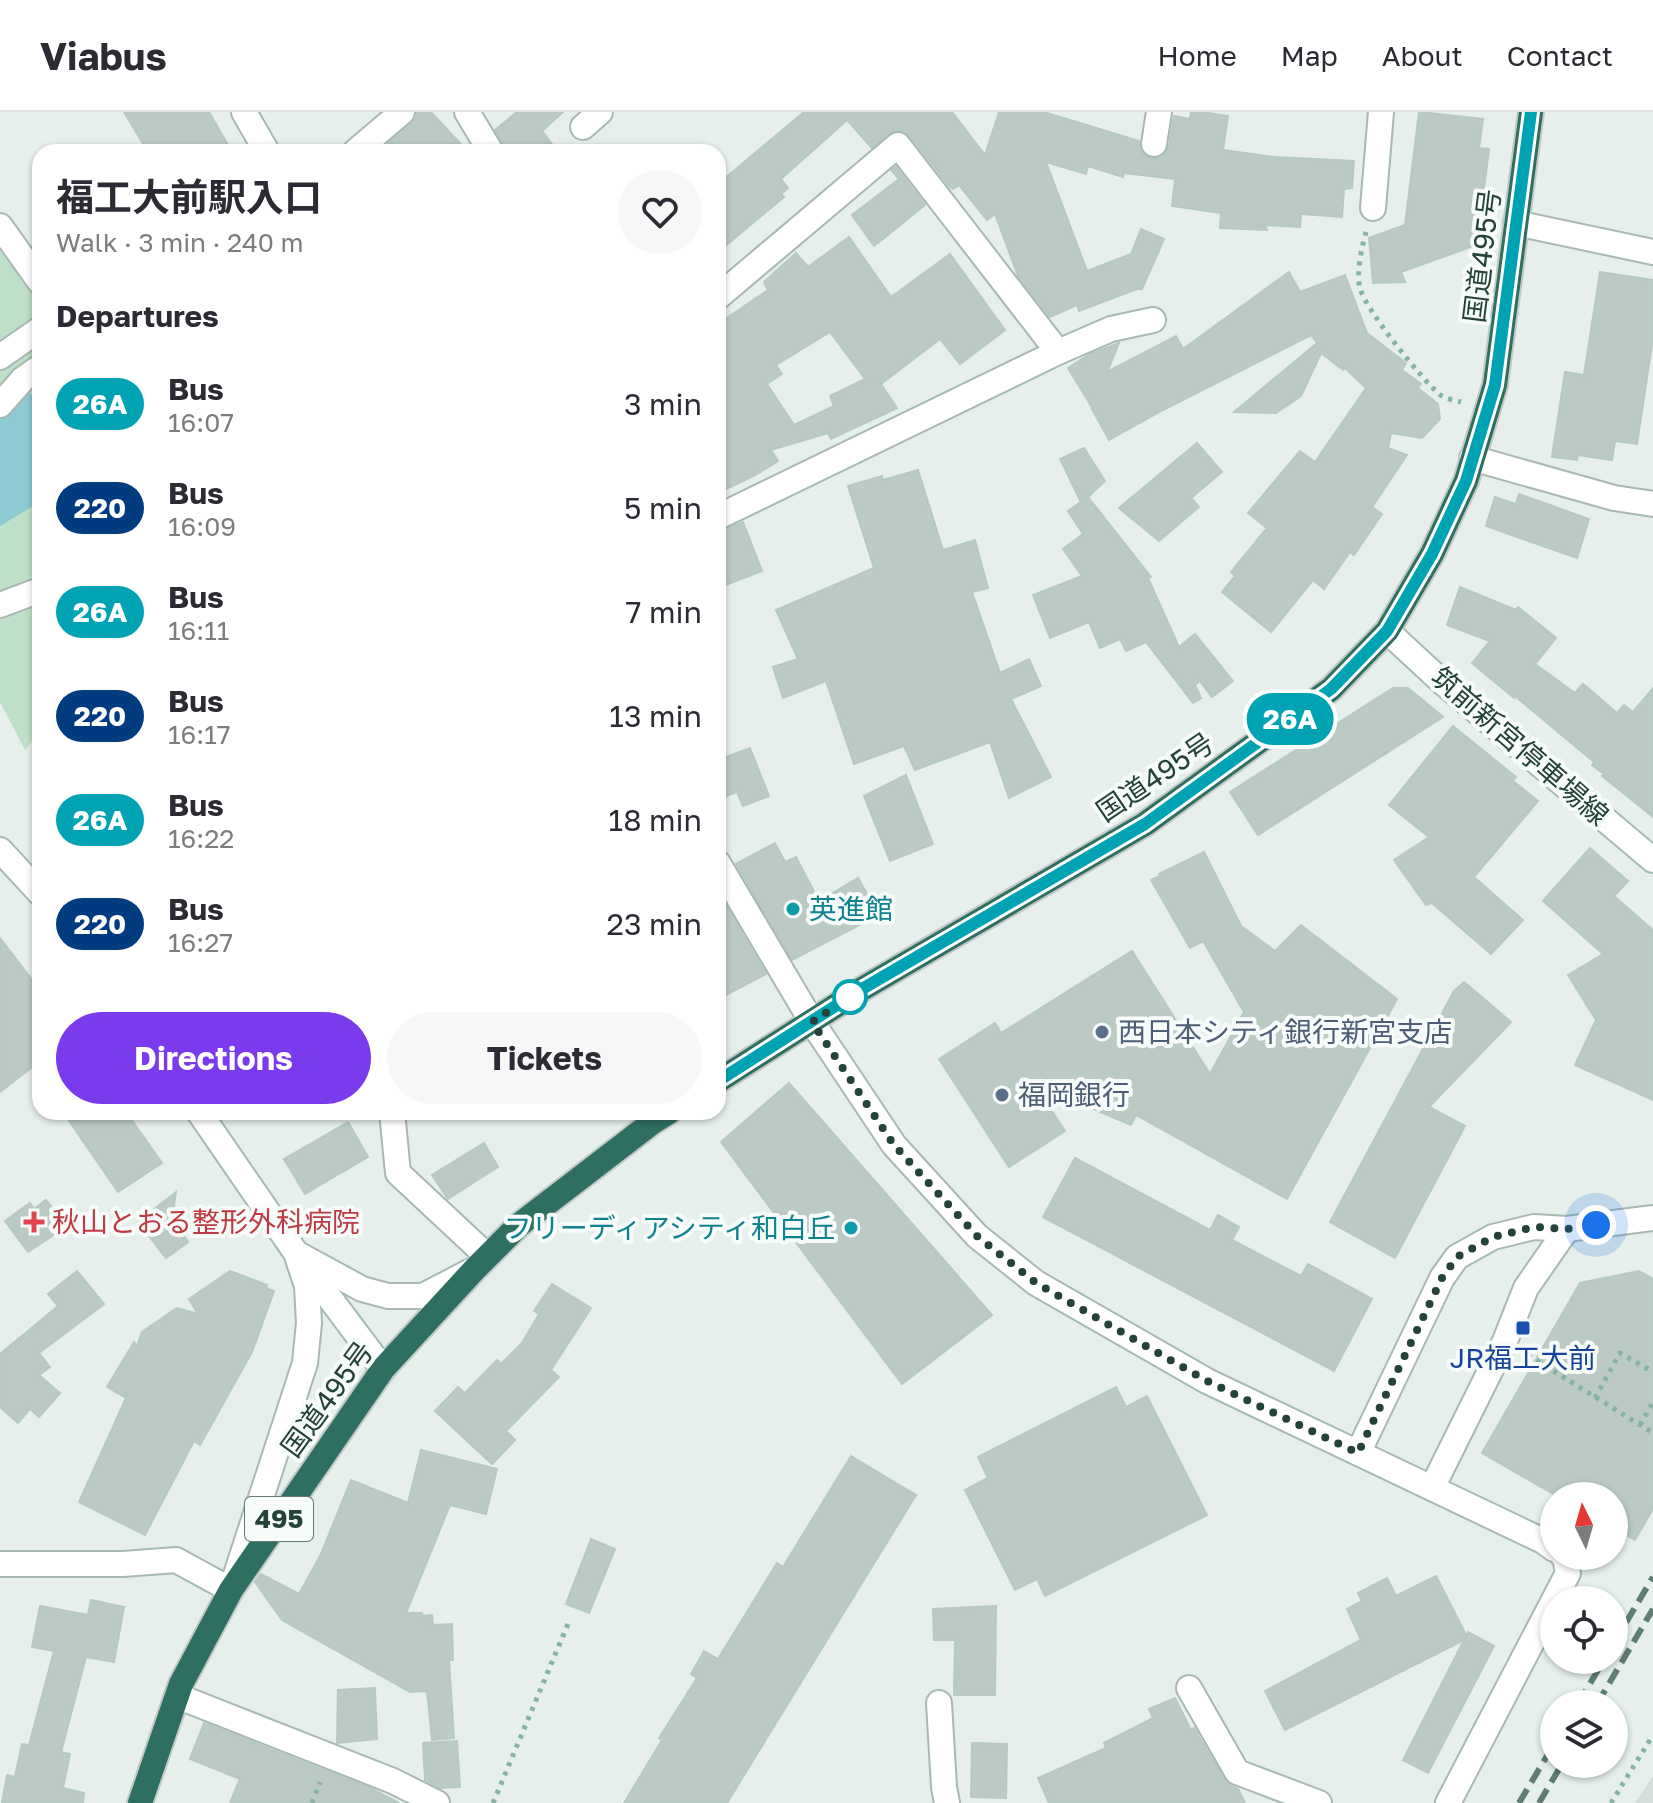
<!DOCTYPE html>
<html lang="en">
<head>
<meta charset="utf-8">
<style>
  :root { --surface:#fff; --page:#f7f7f7; --text:#2b2b33; --muted:#7c7c81; --line:#e1e1e2; --accent:#7c3aed }
  body { margin:0; font-family:"Golos Text","Noto Sans JP",sans-serif; background:var(--page); color:var(--text); height:100vh; display:flex; flex-direction:column; font-size:30px; white-space:nowrap }
  * { box-sizing:border-box; margin:0 }
  p { font-size:26px; color:var(--muted) }
  .icon { flex:none; width:44px; height:44px; fill:none; stroke:currentColor; stroke-width:2; stroke-linecap:round; stroke-linejoin:round }
  .map { position:relative; flex:1; overflow:hidden }
  .drawer { position:absolute; left:32px; top:32px; width:694px; height:976px; display:flex; flex-direction:column; background:var(--surface); border-radius:24px; box-shadow:0 2px 6px #0004 }
  .drawer>* { flex:none }
  .badge { padding:0 16px; border-radius:26px; font-size:28px; line-height:52px }
  .needle { width:52px; rotate:355deg }
  .buttons { position:absolute; left:1540px; top:1370px; display:grid; gap:16px }
  .buttons a { display:grid; place-items:center; width:88px; height:88px; border-radius:50%; background:var(--surface); box-shadow:0 2px 6px #0004; font-size:40px }
  .you { position:absolute; width:40px; height:40px; margin:-20px; border:6px solid #fff; border-radius:50%; background:#1a73e8; box-shadow:0 0 0 12px #1a73e833 }
  .map>.badge { position:absolute; translate:-50% -50%; box-shadow:0 0 0 4px #fff }
  h2 { padding:0 24px; font-size:30px; line-height:72px }
  .round { display:grid; place-items:center; flex:none; width:84px; height:84px; border-radius:42px; background:var(--page) }
  .summary { display:flex; align-items:center; justify-content:space-between; height:136px; padding:0 24px }
  h1 { font-size:38px; font-weight:700; line-height:60px }
  .primary-button { display:flex; gap:16px; margin-top:auto; padding:16px 24px }
  .primary-button a { flex:1; height:92px; border-radius:48px; background:var(--accent); color:#fff; font-size:32px; font-weight:700; line-height:92px; text-align:center }
  .primary-button a+a { background:var(--page); color:var(--text) }
  ul { padding:0; list-style:none }
  li { display:flex; align-items:center; gap:24px; height:104px; padding:0 24px }
  li div { flex:1 }
  li b { display:block; font-size:30px }
  li em { font-style:normal }
  li .badge { min-width:88px; font-weight:700; text-align:center }
  header { display:flex; align-items:center; gap:48px; box-sizing:border-box; height:112px; padding:0 40px; background:var(--surface); border-bottom:2px solid var(--line) }
  header strong { font-size:38px }
  nav { display:flex; gap:44px; margin-inline-start:auto; font-size:28px }
  .map>svg:first-child { display:block }
</style>
</head>
<body>
<header>
<strong>Viabus</strong>
<nav><a>Home</a><a>Map</a><a>About</a><a>Contact</a></nav>
</header>
<div class="map">
<svg width="1653" height="1691" viewBox="0 0 1653 1691">
  <rect width="100%" height="100%" fill="#e6efeb"/>
  <!-- built -->
  <path fill="#d4dfda" d="M 1653,1664 L 1653,1691 L 1635,1691 Z"/>
  <!-- green -->
  <path fill="#bfe0c8" d="M 0,139 L 40,190 L 40,620 L 25,638 L 0,590 Z"/>
  <!-- water -->
  <path fill="#8ec9d4" d="M 27,279 L 40,289 L 40,390 L 0,414 L 0,289 Z"/>
  <!-- building -->
  <g fill="#bbcac4" stroke="#b8c9c2" stroke-width="2" fill-rule="evenodd">
    <path d="M 124,0 L 209,0 L 232,40 L 148,40 Z"/>
    <path d="M 417,0 L 431,0 L 468,40 L 472,37 L 474,40 L 378,40 L 412,11 L 416,6 Z"/>
    <path d="M 517,0 L 563,0 L 542,19 L 558,40 L 506,40 L 504,32 L 495,18 Z"/>
    <path d="M 804,0 L 952,0 L 985,43 L 999,0 L 1044,0 L 1139,29 L 1140,37 L 1144,43 L 1152,47 L 1160,46 L 1166,41 L 1169,34 L 1174,4 L 1190,7 L 1191,0 L 1202,0 L 1228,4 L 1223,38 L 1274,45 L 1354,49 L 1352,76 L 1344,77 L 1342,105 L 1301,102 L 1300,115 L 1265,113 L 1267,118 L 1220,116 L 1221,101 L 1172,94 L 1175,67 L 1124,61 L 1123,65 L 1088,54 L 1086,62 L 1046,50 L 1087,159 L 1131,142 L 1141,117 L 1164,127 L 1142,177 L 1137,177 L 1079,199 L 1077,193 L 1050,205 L 1018,164 L 995,102 L 987,108 L 959,73 L 953,77 L 949,74 L 910,24 L 904,19 L 896,18 L 889,21 L 872,36 L 847,8 L 781,67 L 788,76 L 781,82 L 784,85 L 718,140 L 718,72 Z"/>
    <path d="M 1419,0 L 1483,7 L 1479,36 L 1489,37 L 1480,109 L 1477,108 L 1476,133 L 1401,160 L 1405,170 L 1373,171 L 1369,126 L 1405,113 Z"/>
    <path d="M 896,55 L 925,93 L 874,134 L 852,103 L 899,67 L 891,58 Z"/>
    <path d="M 849,125 L 891,185 L 950,142 L 1005,218 L 960,252 L 940,227 L 881,272 L 897,296 L 831,327 L 828,321 L 771,338 L 778,349 L 755,363 L 718,381 L 718,212 L 768,178 L 764,170 L 796,141 L 808,155 ZM 830,220 L 865,267 L 830,284 L 834,294 L 794,313 L 767,272 L 782,262 L 776,253 Z"/>
    <path d="M 1289,160 L 1300,180 L 1345,163 L 1367,221 L 1406,251 L 1402,258 L 1421,272 L 1418,276 L 1438,292 L 1440,307 L 1422,326 L 1391,321 L 1388,336 L 1407,343 L 1372,395 L 1382,402 L 1354,443 L 1350,440 L 1324,477 L 1313,468 L 1271,520 L 1222,480 L 1235,464 L 1231,460 L 1267,416 L 1248,401 L 1300,339 L 1315,350 L 1366,276 L 1345,256 L 1343,258 L 1321,241 L 1301,284 L 1276,301 L 1234,300 L 1317,231 L 1311,223 L 1163,298 L 1109,328 L 1092,297 L 1093,297 L 1068,256 L 1090,242 L 1119,231 L 1107,260 L 1176,224 L 1183,237 Z"/>
    <path d="M 1600,160 L 1653,168 L 1653,226 L 1637,332 L 1615,329 L 1612,348 L 1578,343 L 1577,348 L 1552,345 L 1565,260 L 1584,263 Z"/>
    <path d="M 1197,331 L 1222,360 L 1191,386 L 1199,395 L 1159,429 L 1119,396 Z"/>
    <path d="M 1084,336 L 1105,369 L 1088,385 L 1151,465 L 1148,466 L 1179,535 L 1195,522 L 1233,569 L 1212,585 L 1200,569 L 1195,573 L 1201,586 L 1193,591 L 1146,530 L 1126,539 L 1120,527 L 1100,536 L 1089,510 L 1050,526 L 1033,483 L 1082,464 L 1063,437 L 1083,422 L 1068,399 L 1081,390 L 1060,347 Z"/>
    <path d="M 918,358 L 943,438 L 975,428 L 988,476 L 972,480 L 1000,561 L 1029,547 L 1041,574 L 1011,587 L 1051,665 L 1009,686 L 990,630 L 915,658 L 904,634 L 854,652 L 826,569 L 783,586 L 773,555 L 798,547 L 776,498 L 874,456 L 848,374 L 882,364 L 883,368 Z"/>
    <path d="M 1519,382 L 1589,407 L 1577,446 L 1486,414 L 1495,385 L 1516,392 Z"/>
    <path d="M 743,410 L 762,459 L 718,476 L 718,420 Z"/>
    <path d="M 1460,475 L 1516,498 L 1518,495 L 1556,526 L 1535,552 L 1575,581 L 1583,572 L 1617,601 L 1624,593 L 1633,600 L 1653,576 L 1653,705 L 1602,664 L 1604,662 L 1592,653 L 1594,650 L 1515,584 L 1514,586 L 1472,551 L 1490,529 L 1447,513 Z"/>
    <path d="M 1393,576 L 1408,576 L 1443,605 L 1258,723 L 1230,680 Z"/>
    <path d="M 1453,614 L 1516,665 L 1513,669 L 1538,689 L 1474,765 L 1523,808 L 1491,842 L 1432,791 L 1426,793 L 1394,748 L 1429,725 L 1389,693 Z"/>
    <path d="M 750,636 L 769,684 L 743,694 L 737,680 L 718,687 L 718,648 Z"/>
    <path d="M 906,663 L 933,732 L 890,749 L 864,684 Z"/>
    <path d="M 775,731 L 785,750 L 796,745 L 819,789 L 858,766 L 874,794 L 864,799 L 869,808 L 792,848 L 736,752 Z"/>
    <path d="M 1590,736 L 1628,769 L 1614,784 L 1653,818 L 1653,988 L 1575,953 L 1596,908 L 1568,863 L 1603,842 L 1543,789 Z"/>
    <path d="M 1204,740 L 1241,814 L 1275,839 L 1301,813 L 1397,887 L 1287,1087 L 1136,1003 L 1131,1013 L 1100,1000 L 1103,994 L 1097,998 L 1033,970 L 1065,1019 L 1009,1055 L 939,947 L 995,911 L 1001,921 L 1132,839 L 1210,962 L 1244,900 L 1203,829 L 1190,836 L 1151,768 L 1160,764 L 1159,762 Z"/>
    <path d="M 718,780 L 766,862 L 718,887 Z"/>
    <path d="M 0,826 L 40,878 L 40,949 L 0,980 Z"/>
    <path d="M 1464,870 L 1511,910 L 1429,995 L 1465,1014 L 1395,1146 L 1330,1110 L 1454,879 Z"/>
    <path d="M 789,971 L 992,1203 L 902,1272 L 721,1030 Z"/>
    <path d="M 63,1000 L 126,1000 L 162,1051 L 118,1080 Z"/>
    <path d="M 348,1010 L 368,1045 L 305,1082 L 284,1047 Z"/>
    <path d="M 484,1031 L 498,1055 L 448,1087 L 432,1063 Z"/>
    <path d="M 1075,1046 L 1210,1118 L 1218,1103 L 1239,1115 L 1232,1128 L 1301,1164 L 1308,1152 L 1372,1187 L 1334,1259 L 1043,1105 Z"/>
    <path d="M 176,1080 L 172,1106 L 188,1130 L 166,1146 L 138,1110 Z"/>
    <path d="M 46,1088 L 67,1114 L 28,1140 L 5,1109 L 30,1091 L 34,1097 Z"/>
    <path d="M 77,1159 L 104,1192 L 39,1241 L 50,1255 L 39,1263 L 60,1281 L 39,1305 L 30,1297 L 18,1311 L 0,1295 L 0,1242 L 58,1194 L 48,1182 Z"/>
    <path d="M 230,1159 L 267,1173 L 266,1176 L 274,1179 L 252,1240 L 200,1333 L 194,1329 L 145,1423 L 79,1390 L 126,1286 L 107,1275 L 134,1230 L 137,1234 L 142,1220 L 177,1196 L 198,1202 L 189,1187 Z"/>
    <path d="M 1639,1159 L 1653,1167 L 1653,1397 L 1635,1428 L 1614,1416 L 1614,1384 L 1557,1384 L 1482,1341 L 1580,1171 Z"/>
    <path d="M 552,1172 L 591,1196 L 551,1258 L 559,1265 L 506,1319 L 515,1328 L 492,1352 L 435,1299 L 458,1275 L 465,1281 L 497,1248 L 501,1252 L 522,1231 L 539,1202 L 534,1199 Z"/>
    <path d="M 1116,1275 L 1126,1295 L 1147,1284 L 1207,1403 L 1045,1484 L 1037,1467 L 1015,1478 L 965,1378 L 988,1366 L 978,1345 Z"/>
    <path d="M 421,1338 L 497,1357 L 486,1402 L 450,1393 L 406,1501 L 422,1501 L 423,1504 L 432,1503 L 433,1513 L 452,1512 L 453,1548 L 449,1548 L 454,1626 L 432,1628 L 427,1579 L 410,1580 L 282,1508 L 255,1470 L 261,1462 L 299,1482 L 321,1442 L 351,1368 L 408,1391 Z"/>
    <path d="M 851,1344 L 916,1383 L 727,1691 L 624,1691 L 662,1628 L 659,1626 L 697,1566 L 691,1562 L 704,1539 L 718,1547 L 777,1451 L 783,1455 Z"/>
    <path d="M 591,1427 L 615,1437 L 589,1501 L 566,1492 Z"/>
    <path d="M 1436,1464 L 1466,1523 L 1468,1520 L 1494,1534 L 1428,1661 L 1403,1648 L 1464,1528 L 1285,1618 L 1265,1579 L 1361,1528 L 1347,1497 L 1362,1489 L 1358,1481 L 1387,1466 L 1396,1484 Z"/>
    <path d="M 91,1488 L 124,1495 L 114,1550 L 86,1545 L 61,1640 L 70,1642 L 63,1676 L 84,1681 L 83,1691 L 2,1691 L 7,1663 L 15,1665 L 22,1632 L 29,1633 L 54,1539 L 32,1535 L 40,1494 L 88,1503 Z"/>
    <path d="M 996,1494 L 995,1583 L 954,1583 L 955,1528 L 934,1528 L 933,1497 Z"/>
    <path d="M 375,1576 L 377,1627 L 337,1631 L 338,1578 Z"/>
    <path d="M 1175,1586 L 1191,1618 L 1194,1616 L 1224,1667 L 1231,1674 L 1238,1677 L 1245,1691 L 1049,1691 L 1038,1666 L 1106,1636 L 1104,1631 L 1153,1606 L 1149,1597 Z"/>
    <path d="M 204,1611 L 370,1676 L 399,1691 L 230,1691 L 240,1667 L 190,1647 Z"/>
    <path d="M 457,1629 L 460,1675 L 440,1676 L 425,1668 L 423,1631 Z"/>
    <path d="M 972,1631 L 1007,1632 L 1006,1686 L 971,1685 Z"/>
  </g>
  <g fill="none" stroke-linecap="round" stroke-linejoin="round">
    <!-- street casing -->
    <g stroke="#a8b8b2" stroke-width="28">
      <g id="street">
        <path d="M 244,0 L 267,40"/>
        <path d="M 467,0 L 491,40"/>
        <path d="M 583,15 L 600,0"/>
        <path d="M 1154,32 L 1159,0"/>
        <path d="M 355,40 L 402,0"/>
        <path d="M 1373,96 L 1381,0"/>
        <path d="M 1516,111 L 1653,140"/>
        <path d="M 0,114 L 40,170"/>
        <path d="M 718,185 L 898,33 L 1058,240"/>
        <path d="M 0,245 L 40,217"/>
        <path d="M 0,293 L 23,267 L 40,255"/>
        <path d="M 1472,346 L 1614,386 L 1653,392"/>
        <path d="M 718,405 L 1058,240 L 1111,217 L 1153,208"/>
        <path d="M 0,493 L 40,478"/>
        <path d="M 718,751 L 812,910 L 894,1033 L 977,1124 L 1036,1171 L 1207,1269 L 1543,1429 L 1554,1437"/>
        <path d="M 392,1000 L 398,1061 L 487,1144"/>
        <path d="M 296,1141 L 362,1177 L 388,1184 L 423,1184 L 473,1158"/>
        <path d="M 1358,1341 L 1442,1166 L 1457,1145 L 1493,1125 L 1534,1115 L 1567,1117 L 1653,1106"/>
        <path d="M 1432,1376 L 1505,1229 L 1526,1176 L 1567,1117"/>
        <path d="M 0,1452 L 123,1452 L 176,1448 L 231,1478 L 305,1251 L 309,1211 L 307,1174 L 298,1147"/>
        <path d="M 1189,1576 L 1237,1660 L 1319,1691"/>
        <path d="M 177,1584 L 393,1669 L 437,1691"/>
        <path d="M 939,1591 L 944,1675 L 947,1691"/>
        <path d="M 1448,1691 L 1568,1461 L 1565,1445 L 1563,1444"/>
      </g>
    </g>
    <!-- secondary casing -->
    <g stroke="#a4bbb3" stroke-width="28">
      <g id="secondary">
        <path d="M 1387,519 L 1440,568 L 1653,748"/>
        <path d="M 0,738 L 40,781"/>
        <path d="M 199,1000 L 296,1141 L 383,1257"/>
      </g>
    </g>
    <!-- highway casing -->
    <g stroke="#c2cac8" stroke-width="28">
      <g id="highway">
        <path d="M 718,969 L 862,877 L 1145,712 L 1331,577 L 1387,519 L 1432,442 L 1466,369 L 1495,273 L 1531,0"/>
        <path d="M 140,1691 L 181,1572 L 231,1478 L 383,1257 L 475,1157 L 519,1113 L 653,1010 L 669,1000"/>
      </g>
    </g>
    <!-- path -->
    <g stroke="#86b3a5" stroke-width="5" stroke-dasharray="4 6" stroke-linecap="butt">
      <path d="M 1366,120 C 1362,134 1356,162 1360,176 C 1365,197 1421,266 1438,281 C 1444,287 1454,288 1461,290"/>
      <path d="M 1528,1243 L 1653,1321"/>
      <path d="M 1595,1286 L 1620,1241 L 1653,1260"/>
      <path d="M 1640,1313 L 1653,1290"/>
      <path d="M 312,1691 L 320,1670"/>
      <path d="M 493,1691 L 570,1507"/>
      <path d="M 1611,1691 L 1653,1623"/>
    </g>
    <!-- street -->
    <use href="#street" stroke="#fff" stroke-width="24"/>
    <!-- secondary -->
    <use href="#secondary" stroke="#fff" stroke-width="24"/>
    <!-- highway -->
    <use href="#highway" stroke="#2f6f62" stroke-width="24"/>
    <!-- rail -->
    <g stroke="#5f7d75" stroke-width="6" stroke-dasharray="16 8" stroke-linecap="butt">
      <path d="M 1614,1531 L 1653,1465"/>
      <path d="M 1578,1592 L 1604,1548"/>
      <path d="M 1597,1592 L 1653,1497"/>
      <path d="M 1519,1691 L 1554,1632"/>
      <path d="M 1539,1691 L 1562,1652"/>
    </g>
  </g>
  <g fill="none" stroke-linecap="round" stroke-linejoin="round">
    <!-- line casing -->
    <g stroke="#fff" stroke-width="18">
      <path id="line" d="M 718,969 L 862,877 L 1145,712 L 1331,577 L 1387,519 L 1432,442 L 1466,369 L 1495,273 L 1531,0"/>
    </g>
    <!-- line -->
    <use href="#line" stroke="#00a3b4" stroke-width="12"/>
    <!-- walk -->
    <path stroke="#24423a" stroke-width="8" stroke-dasharray="0 14.4" d="M 850,885 L 812,910 L 894,1033 L 977,1124 L 1036,1171 L 1207,1269 L 1358,1341 L 1442,1166 L 1457,1145 L 1493,1125 L 1534,1115 L 1567,1117 L 1596,1113"/>
  </g>
  <!-- markers -->
  <g fill="#0f9aa8" stroke="#f7fbf9" stroke-width="3">
    <circle cx="793" cy="797" r="8"/>
    <circle cx="851" cy="1116" r="8"/>
  </g>
  <circle fill="#fff" stroke="#00a3b4" stroke-width="4" cx="850" cy="885" r="16"/>
  <g fill="#5c6f8a" stroke="#f7fbf9" stroke-width="3">
    <circle cx="1102" cy="920" r="8"/>
    <circle cx="1002" cy="983" r="8"/>
  </g>
  <path fill="#e0444e" stroke="#f7fbf9" stroke-width="3" d="M30 1098h8v8h8v8h-8v8h-8v-8h-8v-8h8z"/>
  <rect fill="#1a4fb4" stroke="#f7fbf9" stroke-width="3" x="1515" y="1208" width="16" height="16" rx="4"/>
  <g text-anchor="middle" stroke-width="8" stroke-linejoin="round" paint-order="stroke">
    <!-- shield labels -->
    <rect fill="#f7fbf9" stroke="#637a73" stroke-width="2" x="245" y="1385" width="68" height="44" rx="6"/>
    <g font-size="26" font-weight="bold" fill="#24423a">
      <text x="279" y="1416">495</text>
    </g>
    <!-- street labels -->
    <g font-size="28" fill="#24423a" stroke="#f7fbf9">
      <text transform="translate(1482 144) rotate(-83)" y="10">国道495号</text>
      <text transform="translate(1520 634) rotate(41)" y="10">筑前新宮停車場線</text>
      <text transform="translate(1155 665) rotate(-34)" y="10">国道495号</text>
      <text transform="translate(327 1287) rotate(-54)" y="10">国道495号</text>
    </g>
    <!-- culture labels -->
    <g font-size="28" fill="#0d838f" stroke="#f7fbf9" text-anchor="start">
      <text x="809" y="807">英進館</text>
      <text x="835" y="1126" text-anchor="end">フリーディアシティ和白丘</text>
    </g>
    <!-- service labels -->
    <g font-size="28" fill="#4e5e75" stroke="#f7fbf9" text-anchor="start">
      <text x="1118" y="930">西日本シティ銀行新宮支店</text>
      <text x="1018" y="993">福岡銀行</text>
    </g>
    <!-- health labels -->
    <g font-size="28" fill="#be3a42" stroke="#f7fbf9" text-anchor="start">
      <text x="52" y="1120">秋山とおる整形外科病院</text>
    </g>
    <!-- transit labels -->
    <g font-size="28" fill="#164399" stroke="#f7fbf9">
      <text x="1523" y="1256">JR福工大前</text>
    </g>
  </g>
</svg>
<div class="buttons">
<a><svg class="needle" viewBox="-14 -14 28 28"><path d="M0-13l5 13h-10z" fill="#e53935"/><path d="M0 13l5-13h-10z" fill="#7c7c81"/></svg></a>
<a><svg class="icon" aria-label="locate" viewBox="0 0 24 24"><circle cx="12" cy="12" r="6"/><path d="M12 2v4M12 18v4M2 12h4M18 12h4"/></svg></a>
<a><svg class="icon" aria-label="layers" viewBox="0 0 24 24"><path d="M12 4l9 5-9 5-9-5zM3 14l9 5 9-5"/></svg></a>
</div>
<div class="you" style="left:1596px;top:1113px"></div>
<b class="badge" style="left:1290px;top:607px;background:#00a3b4;color:#fff">26A</b>
<section class="drawer">
<div class="summary"><div><h1>福工大前駅入口</h1><p>Walk · 3 min · 240 m</p></div><a class="round"><svg class="icon" aria-label="heart" viewBox="0 0 24 24"><path d="M12 20l-8-8c-3-5 5-10 8-4 3-6 11-1 8 4z"/></svg></a></div>
<h2>Departures</h2>
<ul>
<li><span class="badge" style="background:#00a3b4;color:#fff">26A</span><div><b>Bus</b><p>16:07</p></div><em>3 min</em></li>
<li><span class="badge" style="background:#003b80;color:#fff">220</span><div><b>Bus</b><p>16:09</p></div><em>5 min</em></li>
<li><span class="badge" style="background:#00a3b4;color:#fff">26A</span><div><b>Bus</b><p>16:11</p></div><em>7 min</em></li>
<li><span class="badge" style="background:#003b80;color:#fff">220</span><div><b>Bus</b><p>16:17</p></div><em>13 min</em></li>
<li><span class="badge" style="background:#00a3b4;color:#fff">26A</span><div><b>Bus</b><p>16:22</p></div><em>18 min</em></li>
<li><span class="badge" style="background:#003b80;color:#fff">220</span><div><b>Bus</b><p>16:27</p></div><em>23 min</em></li>
</ul>
<div class="primary-button"><a>Directions</a><a>Tickets</a></div>
</section>
</div>
</body>
</html>
